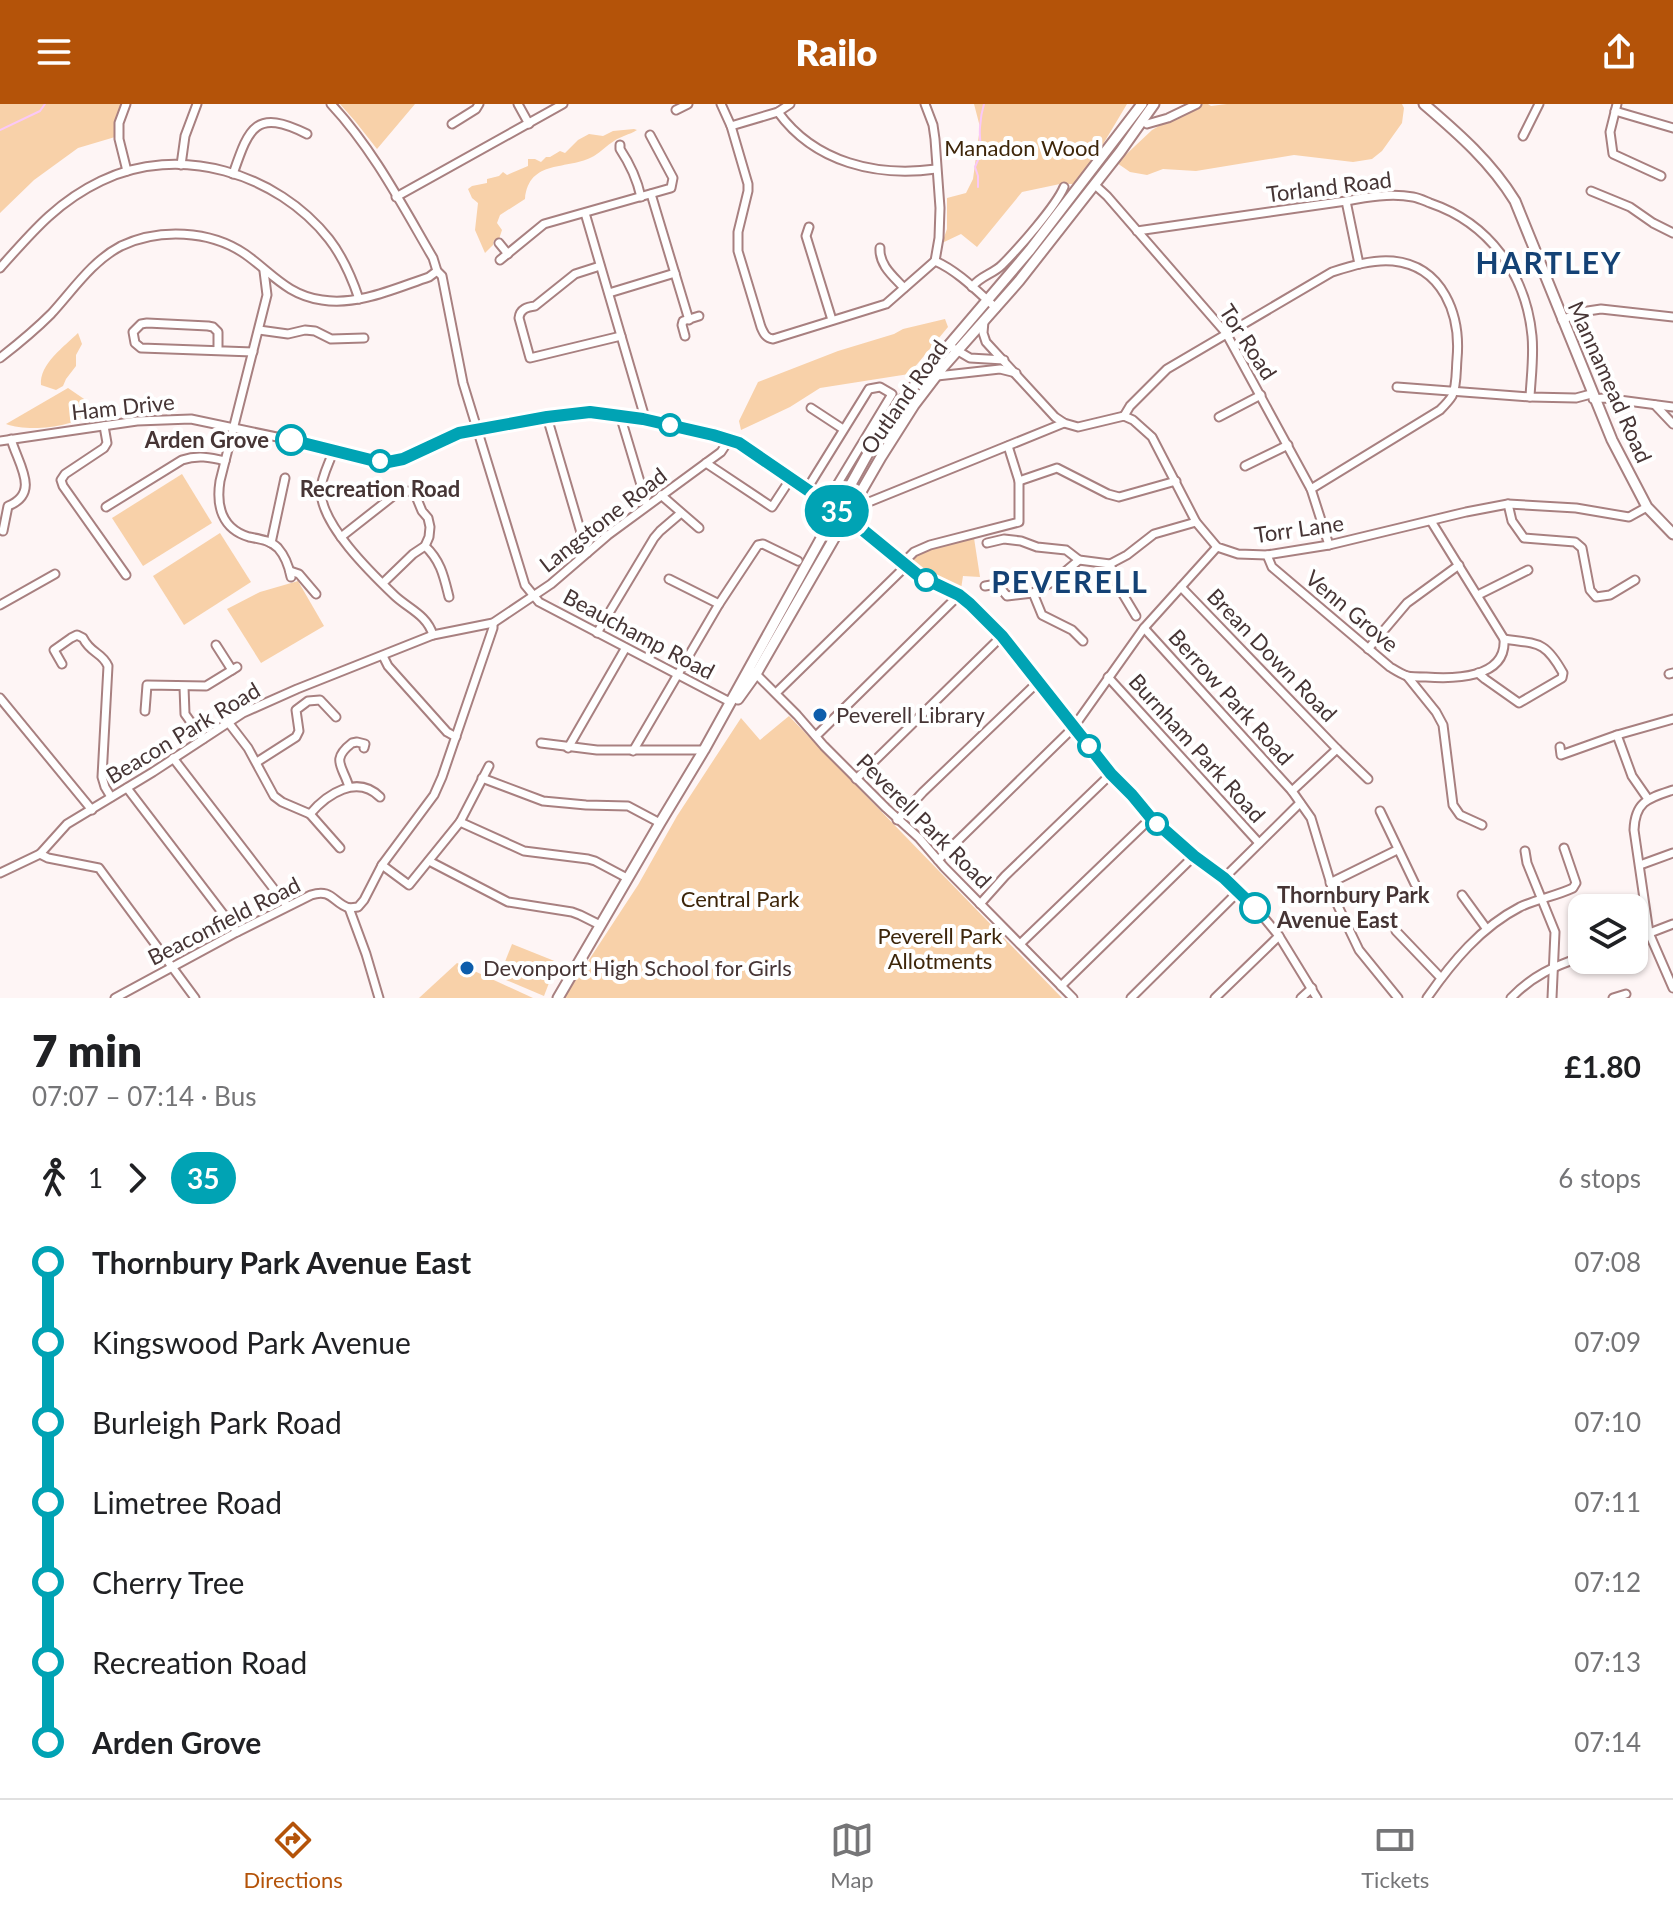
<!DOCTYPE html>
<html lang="en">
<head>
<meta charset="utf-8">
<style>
  :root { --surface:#fff; --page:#f2f2f2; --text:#202124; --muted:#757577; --line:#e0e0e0; --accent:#b45309 }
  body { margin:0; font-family:Lato,sans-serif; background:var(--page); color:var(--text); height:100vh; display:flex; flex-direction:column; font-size:30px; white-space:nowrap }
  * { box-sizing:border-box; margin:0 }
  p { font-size:26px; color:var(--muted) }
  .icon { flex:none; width:44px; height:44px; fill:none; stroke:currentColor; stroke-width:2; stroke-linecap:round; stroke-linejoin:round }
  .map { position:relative; height:894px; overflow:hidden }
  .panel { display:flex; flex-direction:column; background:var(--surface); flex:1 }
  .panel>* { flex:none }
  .badge { padding:0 16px; border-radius:26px; font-size:28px; line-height:52px }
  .fabs { position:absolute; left:1568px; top:790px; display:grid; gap:16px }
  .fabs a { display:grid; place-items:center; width:80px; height:80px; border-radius:16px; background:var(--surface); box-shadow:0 2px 6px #0004; font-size:40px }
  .map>.badge { position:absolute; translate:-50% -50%; box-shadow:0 0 0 4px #fff }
  .legs { display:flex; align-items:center; gap:12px; height:88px; padding:0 32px; font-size:26px }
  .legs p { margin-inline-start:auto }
  .headline { display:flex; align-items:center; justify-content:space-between; height:136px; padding:0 32px }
  h1 { font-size:44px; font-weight:800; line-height:60px }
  ul { padding:0 32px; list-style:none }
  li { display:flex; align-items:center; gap:28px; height:80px; font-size:30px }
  li i { display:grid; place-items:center; width:12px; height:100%; margin:0 10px; background:currentColor }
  li i::after { content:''; width:20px; height:20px; margin:-10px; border:6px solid; border-radius:50%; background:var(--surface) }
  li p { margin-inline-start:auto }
  li:first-child i { background:linear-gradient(#0000 50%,currentColor 0) }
  li:last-child i { background:linear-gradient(currentColor 50%,#0000 0) }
  header { display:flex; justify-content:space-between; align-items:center; height:104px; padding:0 32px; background:var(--accent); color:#fff; font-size:36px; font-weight:800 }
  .menu { display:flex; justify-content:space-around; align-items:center; height:112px; border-top:2px solid var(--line); background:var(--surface); font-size:22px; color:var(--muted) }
  .menu a { display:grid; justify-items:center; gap:4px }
  .menu .current { color:var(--accent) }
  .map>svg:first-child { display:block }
</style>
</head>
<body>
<header><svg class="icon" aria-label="menu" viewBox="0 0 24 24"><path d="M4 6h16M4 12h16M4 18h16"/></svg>Railo<svg class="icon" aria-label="share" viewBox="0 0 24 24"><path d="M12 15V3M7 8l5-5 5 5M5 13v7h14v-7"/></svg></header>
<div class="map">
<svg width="1673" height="894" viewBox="0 0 1673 894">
  <rect width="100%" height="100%" fill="#fef5f5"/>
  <!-- green -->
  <g fill="#f8d1a9">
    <path d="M 0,0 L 122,0 L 115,18 L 115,33 L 78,44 L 34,76 L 0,109 Z"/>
    <path d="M 340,0 L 415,0 L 377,45 L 355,17 Z"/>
    <path d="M 974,0 L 1127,0 L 1090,62 L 1076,80 L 1060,80 L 1022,88 L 977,143 L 961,130 L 942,139 L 947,125 L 947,94 L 966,89 L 973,75 L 980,23 Z"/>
    <path d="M 1186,0 L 1208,0 L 1211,2 L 1227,0 L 1402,0 L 1404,4 L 1402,19 L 1382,47 L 1372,55 L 1353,58 L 1294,51 L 1196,67 L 1163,65 L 1147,71 L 1130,68 L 1117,59 L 1152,26 L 1176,12 Z"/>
    <path d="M 634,25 L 637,26 C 629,31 621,32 614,37 C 607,41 601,48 594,52 C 568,67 529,54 525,95 L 500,111 L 497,119 L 502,126 L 499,135 L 494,136 L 493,141 L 485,149 L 475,126 L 478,99 L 472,94 L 468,85 L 472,82 L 487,79 L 487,75 L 499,72 L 503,68 L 507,71 L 528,62 L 528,55 L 535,55 L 541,58 L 546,53 L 550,53 L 560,47 L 565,49 L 578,36 L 589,30 L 603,32 L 613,27 Z"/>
    <path d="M 945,215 L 948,223 L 909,270 L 820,284 L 790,303 L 741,326 L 739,317 L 758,278 L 838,247 L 894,230 L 903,225 Z"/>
    <path d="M 78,229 L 82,240 L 76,251 L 76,262 L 66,275 L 63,282 L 56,286 L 41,281 C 39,260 65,242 78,229 Z"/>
    <path d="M 68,284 L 87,297 L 91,308 C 73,324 28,328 6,320 Z"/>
    <path d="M 182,370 L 212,419 L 143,462 L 112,414 Z"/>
    <path d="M 220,429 L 251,478 L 184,521 L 153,472 Z"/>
    <path d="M 974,434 L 980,473 L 963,472 L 961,485 L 927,469 L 914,459 L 913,453 C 932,443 953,438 974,434 Z"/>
    <path d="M 298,477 L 324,522 L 261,559 L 227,505 L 260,488 Z"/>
    <path d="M 789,612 L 812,636 L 1062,894 L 564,894 L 638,781 L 677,712 L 741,614 L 760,636 Z"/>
    <path d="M 512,840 L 557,858 L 544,892 L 499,873 Z"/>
    <path d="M 457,859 L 533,894 L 419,894 Z"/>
  </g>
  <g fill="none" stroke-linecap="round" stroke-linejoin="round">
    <!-- stream -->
    <g stroke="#fac8f7" stroke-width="2">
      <path d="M 0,26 L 40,7 L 45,0"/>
      <path d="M 978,83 L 978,72 L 975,63 L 982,47 C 978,33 980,13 984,0"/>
    </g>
    <!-- minor casing -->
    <g stroke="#a88080" stroke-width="11">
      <g id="minor">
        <path d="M 126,0 L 119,19 L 119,35 L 127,67"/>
        <path d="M 331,0 C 373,45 402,101 433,154 L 437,167 L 442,172 L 463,279 L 525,481 L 539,498 L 730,598"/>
        <path d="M 518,0 L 529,20"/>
        <path d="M 721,0 L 731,22 L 748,80 L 748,87 L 738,128 L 738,147 L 761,223 C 764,230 766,234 773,235 L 886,200 L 935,157"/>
        <path d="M 925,0 L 933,21 L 935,35 L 940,104 L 939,134 L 935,157"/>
        <path d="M 1617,0 L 1610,28 L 1613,50 L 1661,72"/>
        <path d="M 676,6 L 688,0"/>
        <path d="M 1615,7 L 1673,24"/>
        <path d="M 778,8 C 815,59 877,73 936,65"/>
        <path d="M 452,20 L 476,5 L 479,0"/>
        <path d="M 1147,20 L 1168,14 L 1197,0"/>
        <path d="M 731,22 L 778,8 L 790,0"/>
        <path d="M 1523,32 L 1539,0"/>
        <path d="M 620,41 L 620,45 C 630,60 637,75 641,93"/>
        <path d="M 181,61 L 185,32 L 197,0"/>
        <path d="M 233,70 C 249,24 255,4 307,30"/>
        <path d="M 1095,81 L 1107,92 L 1226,229 L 1311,385 L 1329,441"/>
        <path d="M 1591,87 L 1630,103 L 1653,119 L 1673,129"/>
        <path d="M 651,90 L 689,216"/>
        <path d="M 396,93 L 563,0"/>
        <path d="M 1346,97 L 1359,160"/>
        <path d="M 585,109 L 643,307 L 643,315"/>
        <path d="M 809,123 L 806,132 L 832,216"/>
        <path d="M 1137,127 L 1346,97 C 1367,93 1391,89 1413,93 C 1419,94 1425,97 1430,99 C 1489,119 1526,170 1532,232 C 1534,252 1531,273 1530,293"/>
        <path d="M 499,139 L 508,150"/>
        <path d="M 880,144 C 879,161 893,172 904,184"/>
        <path d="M 500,156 L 544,120 L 671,84 L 673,74 L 650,31"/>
        <path d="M 935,157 C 958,167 978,188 996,204"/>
        <path d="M 600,162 L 575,170 L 535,202 C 527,203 520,205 519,214 L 530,254 L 621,232"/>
        <path d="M 0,164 C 32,128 57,98 101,77 C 179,39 277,69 329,135 C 343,153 352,174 359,195"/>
        <path d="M 264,167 L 267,191 L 220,377 C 216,402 222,425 249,433 C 259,435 270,436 278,444 C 285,452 289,463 291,473"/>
        <path d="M 972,183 C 980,172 993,170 1002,161 C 1019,144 1056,102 1064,83"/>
        <path d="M 609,189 L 675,169"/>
        <path d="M 1562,216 L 1581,208 L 1601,205 L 1673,213"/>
        <path d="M 984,217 L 983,229 L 986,238 L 1055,313 L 1064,319 L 1078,323 L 1124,312 L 1133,316 L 1152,333 L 1196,418 L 1217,443 L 1238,450 L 1267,451 L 1329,441 L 1466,408 L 1508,400 L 1576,404 L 1629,413 L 1647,403"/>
        <path d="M 259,226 L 288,230 L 305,226 L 315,227 L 331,235 L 364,234"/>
        <path d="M 685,232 L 682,221 L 683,217 L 699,212"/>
        <path d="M 953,244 L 970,254 L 1004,256"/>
        <path d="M 218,246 L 218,228 L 213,223 L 208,222 L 147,219 L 141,220 L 133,228 L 135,239 L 141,244 L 253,248"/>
        <path d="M 0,254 C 18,240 35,226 51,210 C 73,186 92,157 121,142 C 159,124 210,126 245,150 C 272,169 287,191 322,196 C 358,202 396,184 429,173 L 437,167"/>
        <path d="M 937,272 L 1000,265 L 1016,269"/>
        <path d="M 1397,283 L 1530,293 L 1576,294 L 1591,290"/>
        <path d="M 1593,295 L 1604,294 L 1673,303"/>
        <path d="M 1655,301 L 1673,320"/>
        <path d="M 811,304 L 843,325"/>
        <path d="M 620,311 L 647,401"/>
        <path d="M 1124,312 L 1130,302 L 1167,265 L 1332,168 C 1351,162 1373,155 1393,157 C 1443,162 1461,211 1457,255 C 1456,266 1457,282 1452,292 C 1449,297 1444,302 1440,306 L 1311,385"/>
        <path d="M 547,313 L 587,449"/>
        <path d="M 1219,313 L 1261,291"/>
        <path d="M 104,322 L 107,339 L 104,344 L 65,370 L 61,376 L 63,382 L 126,471"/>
        <path d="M 0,337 L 137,317 L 191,315 L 334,345 L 375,357 L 388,358 L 403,355 L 459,329 L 547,313 L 590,308 L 643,315 L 713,331 L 739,339 L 847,413 L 919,472 L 959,491 L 970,500 L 1002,532 L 1111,670 L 1132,691 L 1151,714 L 1194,752 L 1239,787 L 1261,810 L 1279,832 L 1317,894"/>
        <path d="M 334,345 C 330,358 321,373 321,386 C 320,420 372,470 395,492 C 409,505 427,511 433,531"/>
        <path d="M 706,359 L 772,403 L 791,374"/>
        <path d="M 1245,362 L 1288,341"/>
        <path d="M 1019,377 L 1057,364 L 1108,390 L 1119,393 L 1176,377"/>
        <path d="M 807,385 L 869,285 L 880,283 L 892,290 L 826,399"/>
        <path d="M 661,391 L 699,424"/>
        <path d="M 869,398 L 1064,319"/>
        <path d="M 1508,400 L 1512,417 L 1524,434 L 1575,438 L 1582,444 L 1590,486 L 1596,493 L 1610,491 L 1635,476"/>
        <path d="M 106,403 L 182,356 C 197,351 210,353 225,357"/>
        <path d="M 3,427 L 8,402 C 41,389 18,360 11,335"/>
        <path d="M 341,433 L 397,389 L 410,387 L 415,390 L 422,407 L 428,414 L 430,423 L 429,433 L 425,442 L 413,450 L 383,479"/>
        <path d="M 271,439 L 285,374"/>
        <path d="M 987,439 L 1004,435 L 1021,437 L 1037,443 L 1066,446 L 1079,456 L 1110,460 L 1127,451 L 1154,430 L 1196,418"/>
        <path d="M 425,442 C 441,457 444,473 449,493"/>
        <path d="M 1267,451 L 1272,463 L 1390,563 C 1395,566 1401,570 1407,572 C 1412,573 1420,573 1426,573 C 1453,575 1507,575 1504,535 L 1431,417"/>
        <path d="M 903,459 L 914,448 L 930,441 L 1019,418 L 1019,377 L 1008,342"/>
        <path d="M 1110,460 L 1118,482 L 1136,512"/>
        <path d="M 290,467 L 299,470 L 316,490"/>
        <path d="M 669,475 L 719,500"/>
        <path d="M 985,482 L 997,480 L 1007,492 L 1033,489 L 1054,477 L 1079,456"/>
        <path d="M 1181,483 L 1337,645 L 1368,675"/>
        <path d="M 1033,489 L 1042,511 L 1072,526 L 1083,537"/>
        <path d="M 1478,491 L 1528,466"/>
        <path d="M 0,501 L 55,470"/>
        <path d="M 1144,524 L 1292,687 L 1311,714 L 1337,800 L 1359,846 L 1398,894"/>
        <path d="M 597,529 L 654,434 L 660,427 L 681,409"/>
        <path d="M 216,541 L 232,566"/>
        <path d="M 1368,545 L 1407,499 L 1459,461"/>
        <path d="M 383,552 L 388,562 L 447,628 L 456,633"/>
        <path d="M 62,560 L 54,546 L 71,534 L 77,531 L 83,534 C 91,550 102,548 108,562 L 102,673 L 105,683 L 111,693"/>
        <path d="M 754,568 L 797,611 L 824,642 L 886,704 L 919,734 L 944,763 L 1073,894"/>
        <path d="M 1478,569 L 1485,575 L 1519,599 L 1562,574 L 1563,569 C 1545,537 1539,540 1504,535"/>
        <path d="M 1669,570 L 1673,569"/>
        <path d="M 1407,572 L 1436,608 L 1443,621 L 1453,701 L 1460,711 L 1482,721"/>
        <path d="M 1108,573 L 1259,739"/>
        <path d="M 184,583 L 185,610 L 203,635"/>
        <path d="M 776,589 L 906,462"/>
        <path d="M 0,594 L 92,706"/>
        <path d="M 145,607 L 147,581 L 206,582 L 237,563"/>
        <path d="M 228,618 L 248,644 L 274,692 L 282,698 L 310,710 L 340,744"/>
        <path d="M 1617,631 L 1632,672 L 1648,695"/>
        <path d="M 816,632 L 959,491"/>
        <path d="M 541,639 L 597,646 L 704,646"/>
        <path d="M 1560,643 L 1561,651 L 1617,631 L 1673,615"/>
        <path d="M 568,644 L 625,545"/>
        <path d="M 633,647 L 719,500 L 758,441 L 763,440 L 798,457"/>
        <path d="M 173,654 L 287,802"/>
        <path d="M 257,658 L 296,633 L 299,627 L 296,606 L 308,597 L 320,596 L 336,613"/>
        <path d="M 482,674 L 543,697 L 586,701 L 628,702 L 660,719"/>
        <path d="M 856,675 L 1002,532"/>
        <path d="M 349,683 C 343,662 330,656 352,639 L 357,638 L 365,640 L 364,644"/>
        <path d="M 127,684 L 237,828"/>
        <path d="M 1673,686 C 1649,694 1635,697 1634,726 L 1649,829 L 1673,884"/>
        <path d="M 1292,687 L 1337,645"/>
        <path d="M 1380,707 L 1415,780"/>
        <path d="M 310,710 C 327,690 357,670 380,693"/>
        <path d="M 897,716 L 923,688 L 1039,577"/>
        <path d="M 460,718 L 524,747 L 588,755 L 595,757 L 627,774"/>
        <path d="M 1525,747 L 1527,759 L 1555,828 L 1552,894"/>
        <path d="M 40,750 L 48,754 L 99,764 L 195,894"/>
        <path d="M 938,756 L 1073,624 L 1144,524 L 1217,443"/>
        <path d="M 429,757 L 508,798 L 572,808 L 580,811 L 600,821"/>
        <path d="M 382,761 L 409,781 L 460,718 L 489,662"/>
        <path d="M 1640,761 L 1673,749"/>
        <path d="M 0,769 L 40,750 L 67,720 L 153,668 L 243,609 L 297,585 L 433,531 L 493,519 L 551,480 L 608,431 L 721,348 L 729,336"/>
        <path d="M 1224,774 L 1300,699"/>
        <path d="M 1330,779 L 1397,746"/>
        <path d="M 1462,791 L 1486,824"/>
        <path d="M 980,800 L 1005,772 L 1111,670"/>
        <path d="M 349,804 L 358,803 L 364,796 L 382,761 L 434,691 L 442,673 L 493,524 L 493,519"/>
        <path d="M 349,804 L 366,850 L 379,894"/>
        <path d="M 1396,827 L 1441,874"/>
        <path d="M 1634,835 L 1673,820"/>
        <path d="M 1020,840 L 1151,714"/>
        <path d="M 1061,882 L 1194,752"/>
        <path d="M 115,894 L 237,828 L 311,791 C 332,784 333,799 349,804"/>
        <path d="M 1131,894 L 1239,787"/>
        <path d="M 1215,894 L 1279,832"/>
        <path d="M 1301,894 L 1312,884"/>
        <path d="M 1427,894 C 1452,858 1481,823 1520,803 C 1537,795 1556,792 1573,784 L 1576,779 L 1564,744"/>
        <path d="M 1511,894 C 1532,872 1554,862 1582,853"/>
        <path d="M 1613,894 L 1626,890"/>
      </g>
    </g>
    <!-- major casing -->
    <g stroke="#a88080" stroke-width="13">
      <g id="major">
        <path d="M 1424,0 C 1459,30 1491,58 1515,97 L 1612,336 L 1647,403 L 1673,430"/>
        <path d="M 738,595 L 756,570 L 881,353 L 914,301 L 943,263 L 1019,177 L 1120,48 L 1154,0"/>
        <path d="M 558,894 L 660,719 L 704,646 L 871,344 L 903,295 L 1030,146 L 1142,0"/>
      </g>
    </g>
    <!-- minor -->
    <use href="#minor" stroke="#fff" stroke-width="7"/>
    <!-- major -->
    <use href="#major" stroke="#fff" stroke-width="9"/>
  </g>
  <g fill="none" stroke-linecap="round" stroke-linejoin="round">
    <!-- line-1 casing -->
    <g stroke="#fff" stroke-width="18">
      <path id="line-1" d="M 291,336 L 375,357 L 388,358 L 403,355 L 459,329 L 547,313 L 590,308 L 643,315 L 713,331 L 739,339 L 847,413 L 919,472 L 959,491 L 970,500 L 1002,532 L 1111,670 L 1132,691 L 1151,714 L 1194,752 L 1224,774 L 1255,804"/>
    </g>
    <!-- line-1 -->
    <use href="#line-1" stroke="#00a3b4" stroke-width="12"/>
  </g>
  <!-- markers -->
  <g fill="#fff" stroke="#00a3b4" stroke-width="4">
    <circle cx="670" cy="321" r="10"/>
    <circle cx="291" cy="336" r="14"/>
    <circle cx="380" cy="357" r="10"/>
    <circle cx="926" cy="476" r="10"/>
    <circle cx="1089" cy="642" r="10"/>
    <circle cx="1157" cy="720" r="10"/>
    <circle cx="1255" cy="804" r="14"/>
  </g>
  <g fill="#0d5dab" stroke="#fff" stroke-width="3">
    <circle cx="820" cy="611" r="8"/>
    <circle cx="467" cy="864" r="8"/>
  </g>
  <g text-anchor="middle" stroke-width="8" stroke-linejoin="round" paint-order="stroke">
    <!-- park labels -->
    <g font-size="22" fill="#3e260a" stroke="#fff">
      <text x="1022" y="52">Manadon Wood</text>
      <text x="740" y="803">Central Park</text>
      <text x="940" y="840">Peverell Park<tspan x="940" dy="25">Allotments</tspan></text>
    </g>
    <!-- street labels -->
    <g font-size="22" fill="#463535" stroke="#fff">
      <text transform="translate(1329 83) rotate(-7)" y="8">Torland Road</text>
      <text transform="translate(1248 238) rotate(57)" y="8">Tor Road</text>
      <text transform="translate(1610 278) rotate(66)" y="8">Mannamead Road</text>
      <text transform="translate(904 293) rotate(-55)" y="8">Outland Road</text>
      <text transform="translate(123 303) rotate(-6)" y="8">Ham Drive</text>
      <text transform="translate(603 416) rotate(-38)" y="8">Langstone Road</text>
      <text transform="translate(1299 425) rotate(-8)" y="8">Torr Lane</text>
      <text transform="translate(1352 507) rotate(40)" y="8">Venn Grove</text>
      <text transform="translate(639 530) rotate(28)" y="8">Beauchamp Road</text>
      <text transform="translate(1272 551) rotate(46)" y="8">Brean Down Road</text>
      <text transform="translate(1231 593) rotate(48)" y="8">Berrow Park Road</text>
      <text transform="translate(183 629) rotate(-31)" y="8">Beacon Park Road</text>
      <text transform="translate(1197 644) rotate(48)" y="8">Burnham Park Road</text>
      <text transform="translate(924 717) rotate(45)" y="8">Peverell Park Road</text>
      <text transform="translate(224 817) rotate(-27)" y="8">Beaconfield Road</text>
    </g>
    <!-- stop labels -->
    <g font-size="22" font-weight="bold" fill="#463535" stroke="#fff" text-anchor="end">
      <text x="269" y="344">Arden Grove</text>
      <text x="380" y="393" text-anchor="middle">Recreation Road</text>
      <text x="1277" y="799" text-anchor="start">Thornbury Park<tspan x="1277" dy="25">Avenue East</tspan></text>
    </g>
    <!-- poi labels -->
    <g font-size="22" fill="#463535" stroke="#fff" text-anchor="start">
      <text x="836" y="619">Peverell Library</text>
      <text x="483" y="872">Devonport High School for Girls</text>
    </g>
    <!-- district labels -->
    <g font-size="30" font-weight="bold" letter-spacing="2" fill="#144275" stroke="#fff">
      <text x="1549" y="170">HARTLEY</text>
      <text x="1070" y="489">PEVERELL</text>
    </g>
  </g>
</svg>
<div class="fabs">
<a><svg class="icon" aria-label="layers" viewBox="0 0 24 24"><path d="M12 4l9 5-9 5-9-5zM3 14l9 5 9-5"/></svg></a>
</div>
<b class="badge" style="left:837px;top:407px;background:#00a3b4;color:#fff">35</b>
</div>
<section class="panel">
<div class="headline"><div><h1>7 min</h1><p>07:07 – 07:14 · Bus</p></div><b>£1.80</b></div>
<div class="legs"><svg class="icon" aria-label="walk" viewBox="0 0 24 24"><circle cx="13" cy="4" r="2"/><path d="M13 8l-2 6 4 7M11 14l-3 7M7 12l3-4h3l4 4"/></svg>1<svg class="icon" aria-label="forward" viewBox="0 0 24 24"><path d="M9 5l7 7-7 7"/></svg><b class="badge" style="background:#00a3b4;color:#fff">35</b><p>6 stops</p></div>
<ul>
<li><i style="color:#00a3b4"></i><b>Thornbury Park Avenue East</b><p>07:08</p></li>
<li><i style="color:#00a3b4"></i><span>Kingswood Park Avenue</span><p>07:09</p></li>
<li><i style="color:#00a3b4"></i><span>Burleigh Park Road</span><p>07:10</p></li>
<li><i style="color:#00a3b4"></i><span>Limetree Road</span><p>07:11</p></li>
<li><i style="color:#00a3b4"></i><span>Cherry Tree</span><p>07:12</p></li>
<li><i style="color:#00a3b4"></i><span>Recreation Road</span><p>07:13</p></li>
<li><i style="color:#00a3b4"></i><b>Arden Grove</b><p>07:14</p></li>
</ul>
</section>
<nav class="menu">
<a class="current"><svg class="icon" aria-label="directions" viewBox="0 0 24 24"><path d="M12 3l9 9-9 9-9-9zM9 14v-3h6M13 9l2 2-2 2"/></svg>Directions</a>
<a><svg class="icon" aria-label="map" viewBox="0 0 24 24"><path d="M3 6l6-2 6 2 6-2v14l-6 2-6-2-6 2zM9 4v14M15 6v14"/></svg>Map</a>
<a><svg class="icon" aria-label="tickets" viewBox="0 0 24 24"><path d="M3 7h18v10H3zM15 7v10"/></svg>Tickets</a>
</nav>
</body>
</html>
